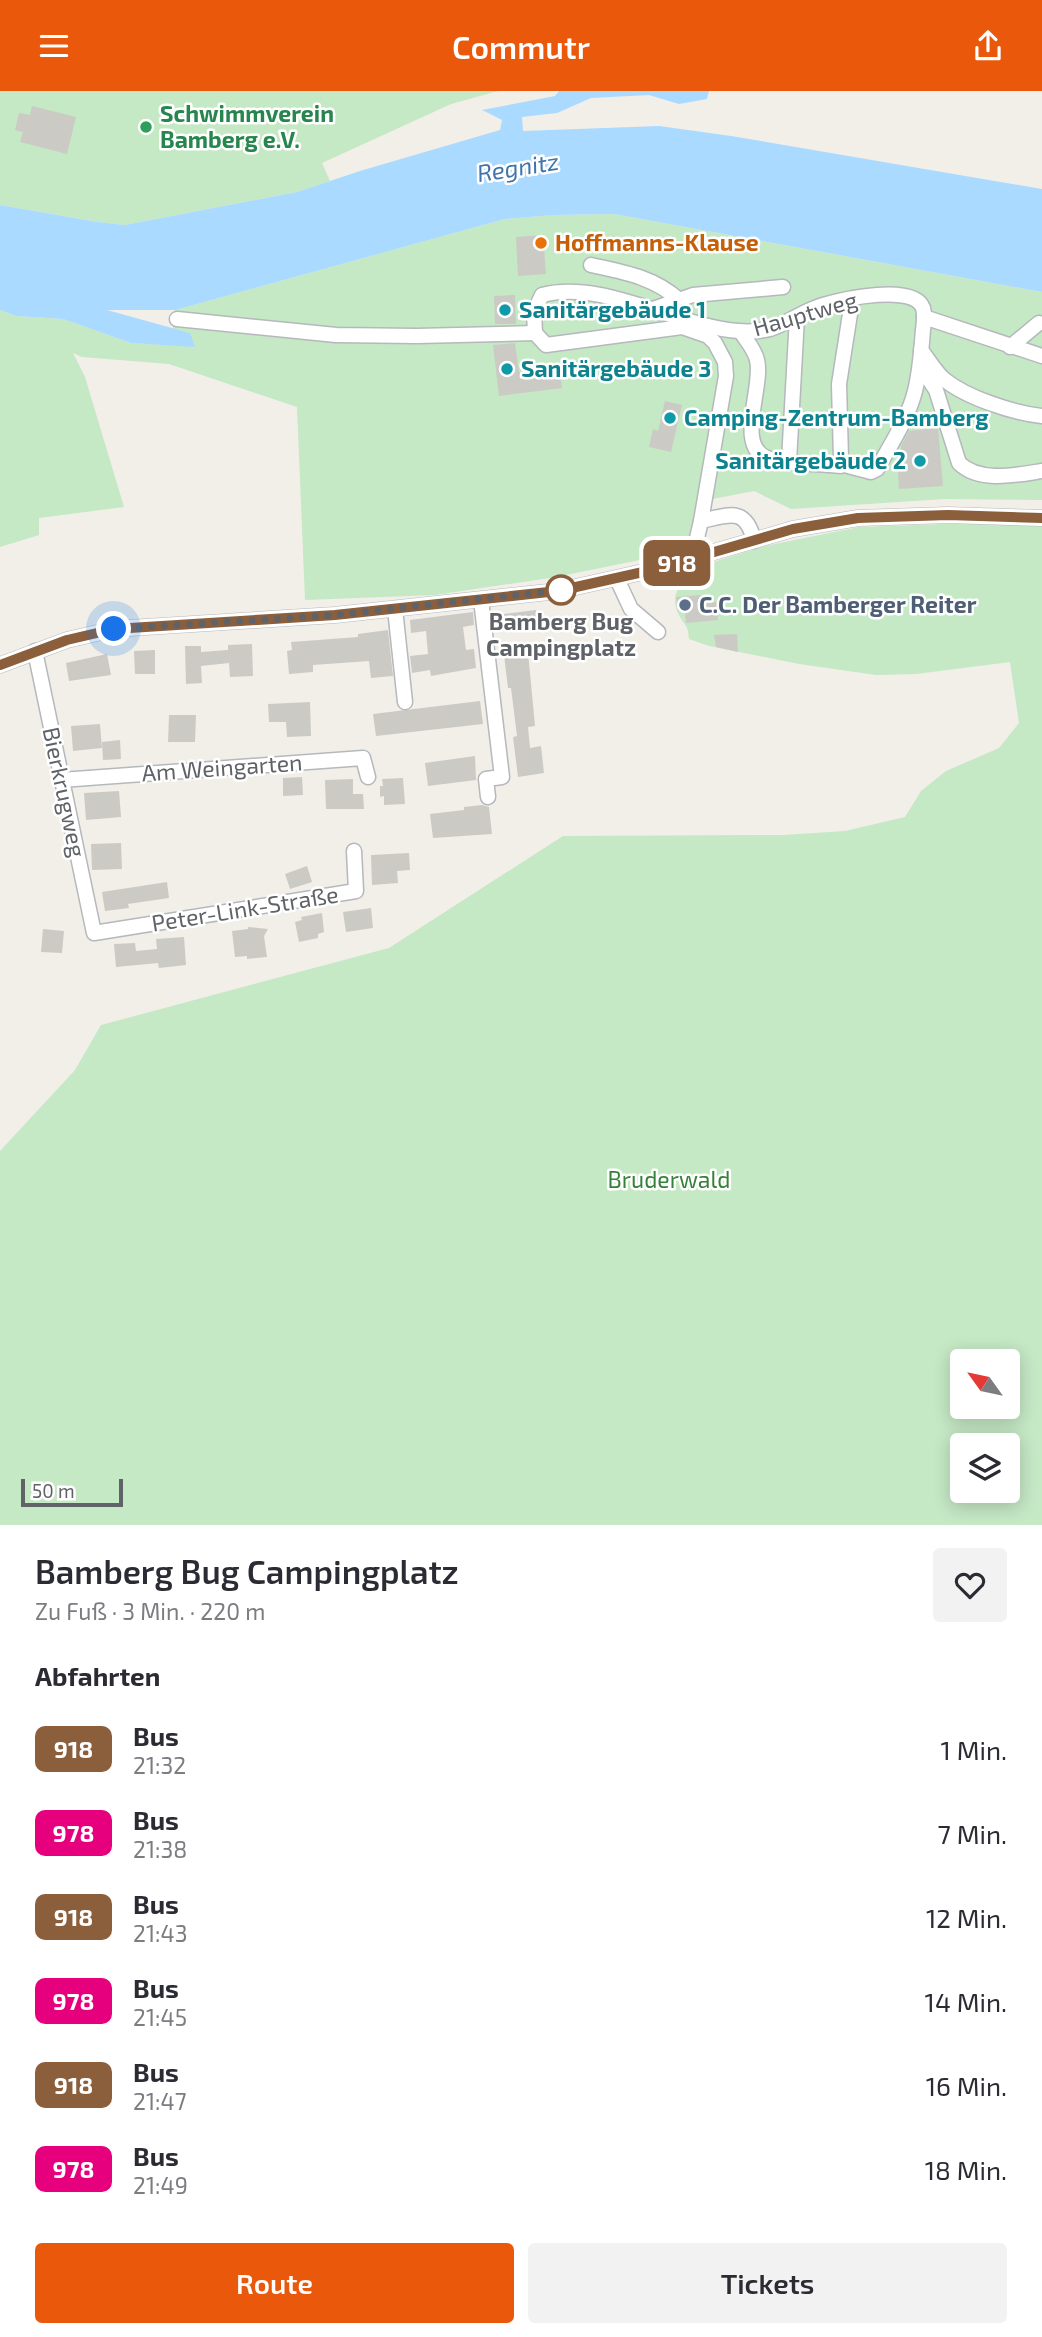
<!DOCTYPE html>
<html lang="de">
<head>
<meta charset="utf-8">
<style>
  :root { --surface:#fff; --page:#f2f2f3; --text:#2b2b33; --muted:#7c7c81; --accent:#ea580c }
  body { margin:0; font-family:"Exo 2",sans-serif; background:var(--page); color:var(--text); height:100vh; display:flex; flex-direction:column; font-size:26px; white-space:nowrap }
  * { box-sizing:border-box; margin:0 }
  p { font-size:23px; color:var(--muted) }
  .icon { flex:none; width:38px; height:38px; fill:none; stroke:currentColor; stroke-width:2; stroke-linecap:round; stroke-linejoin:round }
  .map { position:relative; height:1434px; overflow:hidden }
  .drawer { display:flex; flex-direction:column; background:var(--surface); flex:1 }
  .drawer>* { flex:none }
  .badge { padding:0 14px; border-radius:10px; font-size:24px; line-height:46px }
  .needle { width:46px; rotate:303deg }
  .buttons { position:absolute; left:950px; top:1258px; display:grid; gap:14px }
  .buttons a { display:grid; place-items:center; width:70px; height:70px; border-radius:7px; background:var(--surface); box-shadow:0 4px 18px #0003; font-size:35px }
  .scale { position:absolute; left:21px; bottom:18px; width:102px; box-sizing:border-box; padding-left:7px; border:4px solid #5f6368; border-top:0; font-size:19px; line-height:24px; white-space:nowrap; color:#5f6368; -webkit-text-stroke:5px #fff; paint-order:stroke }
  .you { position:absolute; width:35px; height:35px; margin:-18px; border:5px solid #fff; border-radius:50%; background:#1a73e8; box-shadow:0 0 0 10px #1a73e833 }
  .map>.badge { position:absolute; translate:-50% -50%; box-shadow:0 0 0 4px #fff }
  h2 { padding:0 35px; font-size:26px; line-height:63px }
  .round { display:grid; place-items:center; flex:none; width:74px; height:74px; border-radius:7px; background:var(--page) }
  .overview { display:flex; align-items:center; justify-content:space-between; height:119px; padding:0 35px }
  h1 { font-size:33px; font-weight:600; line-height:52px }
  .action { display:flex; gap:14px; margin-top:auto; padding:14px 35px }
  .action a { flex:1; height:80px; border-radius:7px; background:var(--accent); color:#fff; font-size:28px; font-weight:600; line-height:80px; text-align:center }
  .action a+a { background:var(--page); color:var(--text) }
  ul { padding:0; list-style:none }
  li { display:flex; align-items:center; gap:21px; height:84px; padding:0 35px }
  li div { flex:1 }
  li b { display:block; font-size:26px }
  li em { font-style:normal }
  li .badge { min-width:77px; font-weight:700; text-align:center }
  header { display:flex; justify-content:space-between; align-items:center; height:91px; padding:0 35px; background:var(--accent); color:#fff; font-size:32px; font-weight:600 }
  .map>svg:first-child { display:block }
</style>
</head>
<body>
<header><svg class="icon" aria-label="menu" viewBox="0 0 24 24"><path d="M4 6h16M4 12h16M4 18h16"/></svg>Commutr<svg class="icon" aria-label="share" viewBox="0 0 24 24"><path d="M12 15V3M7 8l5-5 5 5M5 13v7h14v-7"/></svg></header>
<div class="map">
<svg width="1042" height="1434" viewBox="0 0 1042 1434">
  <rect width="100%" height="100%" fill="#f1efe8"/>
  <!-- green -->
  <g fill="#c5e8c5" fill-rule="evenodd">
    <path d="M 0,0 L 498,0 L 451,13 L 322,72 L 330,90 L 297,101 L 125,134 L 98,131 L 0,114 Z"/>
    <path d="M 614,123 L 1042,201 L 1042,409 L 945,408 L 791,418 L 754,400 L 697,411 L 687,452 L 674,462 L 556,486 L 435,504 L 305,509 L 297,316 L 169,273 L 82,266 L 73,262 L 85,286 L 124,416 L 39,427 L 39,444 L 0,456 L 0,219 L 16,225 L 63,228 L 131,252 L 171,254 L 175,219 L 505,128 L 553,124 Z"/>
    <path d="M 972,432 L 1042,434 L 1042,1434 L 0,1434 L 0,1060 L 75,979 L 101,934 L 389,857 L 563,745 L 784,744 L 845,740 L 905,726 L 921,700 L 946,680 L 999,657 L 1019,632 L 1010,571 L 916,583 L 876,584 L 799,573 L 709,555 L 689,548 C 688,532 684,535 678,522 C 670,506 680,493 688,479 L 765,455 L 859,436 ZM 962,1270 L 1008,1270 L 1008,1316 L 962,1316 ZM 962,1354 L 1008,1354 L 1008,1400 L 962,1400 Z"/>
  </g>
  <!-- water -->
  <path fill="#aadaff" d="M 559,0 L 709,0 L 707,8 L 679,13 L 649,4 L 591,7 L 557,22 L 522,26 L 523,40 L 659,35 L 731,45 L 1042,98 L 1042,201 L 614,123 L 553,124 L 505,128 L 175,219 L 107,219 L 190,242 L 195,256 L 131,252 L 63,228 L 16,225 L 0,219 L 0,114 L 98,131 L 125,134 L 297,101 L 360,80 L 500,39 L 502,29 L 482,19 L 555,5 Z"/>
  <!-- building -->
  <g fill="#cccac5">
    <path d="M 32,15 L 76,26 L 67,63 L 20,51 L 23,41 L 15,39 L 19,22 L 30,24 Z"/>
    <path d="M 543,144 L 546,183 L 518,185 L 516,146 Z"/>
    <path d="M 515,204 L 516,233 L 495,233 L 494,205 Z"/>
    <path d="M 515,252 L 519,281 L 559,276 L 562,297 L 499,305 L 493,254 Z"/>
    <path d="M 665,310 L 682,314 L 671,361 L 649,356 L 653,338 L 658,340 Z"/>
    <path d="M 938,337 L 943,395 L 899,398 L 897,365 L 901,364 L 901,355 L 909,340 Z"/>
    <path d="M 702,504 L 703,512 L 717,511 L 718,529 L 686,532 L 685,520 L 678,520 L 676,506 Z"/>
    <path d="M 536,519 L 538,533 L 496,538 L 495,524 Z"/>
    <path d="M 473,521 L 474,534 L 463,536 L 466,559 L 474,558 L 476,577 L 431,585 L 430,579 L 412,582 L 410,565 L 428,563 L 426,540 L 411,542 L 410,529 Z"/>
    <path d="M 388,539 L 393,585 L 371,587 L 369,570 L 313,574 L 313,581 L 289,583 L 287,560 L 292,559 L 291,551 L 358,546 L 358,543 Z"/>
    <path d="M 737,543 L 738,561 L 716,556 L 714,544 Z"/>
    <path d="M 252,553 L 253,585 L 230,586 L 229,572 L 201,575 L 202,592 L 186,593 L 185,555 L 201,555 L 201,561 L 228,559 L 228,554 Z"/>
    <path d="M 155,559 L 155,583 L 135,583 L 134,560 Z"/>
    <path d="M 528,561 L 535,635 L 528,636 L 530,657 L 541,655 L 544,682 L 518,686 L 513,646 L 517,645 L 511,597 L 508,597 L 504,564 Z"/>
    <path d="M 107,563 L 111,584 L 69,590 L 66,572 Z"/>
    <path d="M 480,610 L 483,633 L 376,645 L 373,623 Z"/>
    <path d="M 310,611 L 311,645 L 287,646 L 286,631 L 269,631 L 268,613 Z"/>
    <path d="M 169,624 L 196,624 L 195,651 L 168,651 Z"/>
    <path d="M 100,633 L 102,657 L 73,660 L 71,635 Z"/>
    <path d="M 120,649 L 121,668 L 103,669 L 102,651 Z"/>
    <path d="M 475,665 L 476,689 L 428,695 L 425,672 Z"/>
    <path d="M 302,686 L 303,704 L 283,705 L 283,687 Z"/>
    <path d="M 403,687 L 405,713 L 384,714 L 384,705 L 380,706 L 380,695 L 383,695 L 382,688 Z"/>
    <path d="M 353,688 L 353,703 L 363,703 L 364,718 L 326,718 L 325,689 Z"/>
    <path d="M 119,700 L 121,726 L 86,729 L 84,702 Z"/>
    <path d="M 482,714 L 489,716 L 492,743 L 433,747 L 430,723 L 464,719 L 464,716 Z"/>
    <path d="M 121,752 L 122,778 L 92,779 L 91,753 Z"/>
    <path d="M 409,762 L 410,779 L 397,780 L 398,792 L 372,794 L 371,764 Z"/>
    <path d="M 307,775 L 312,791 L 290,798 L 285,783 Z"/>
    <path d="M 167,791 L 169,807 L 128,813 L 129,817 L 105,820 L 102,801 Z"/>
    <path d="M 371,817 L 373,837 L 346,841 L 343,821 Z"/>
    <path d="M 322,822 L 324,841 L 318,843 L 318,847 L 299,851 L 295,831 L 302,829 L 301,826 Z"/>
    <path d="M 248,836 L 268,838 L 264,845 L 267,866 L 247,868 L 247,865 L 235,866 L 232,840 L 248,838 Z"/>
    <path d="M 43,838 L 64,840 L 62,862 L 41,861 Z"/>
    <path d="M 184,846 L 186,874 L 159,877 L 158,872 L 116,876 L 114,853 L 135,852 L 136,860 L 157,858 L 156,848 Z"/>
  </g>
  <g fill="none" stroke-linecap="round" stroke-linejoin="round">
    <!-- minor casing -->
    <g stroke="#b5b8bc" stroke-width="17">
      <g id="minor">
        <path d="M 591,174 C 623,181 654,186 679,209"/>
        <path d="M 650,219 L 693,204 L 783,196"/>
        <path d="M 924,226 L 1042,265"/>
        <path d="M 177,228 L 336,244 L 417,245 L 535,242"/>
        <path d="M 741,241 C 746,249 755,259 757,269 C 764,296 733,358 770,368 C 792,374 818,372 841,375 L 845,372"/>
        <path d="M 535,242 L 534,221 L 542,204 C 602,188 676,235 738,240 C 748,241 761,240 770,238 C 788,232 805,219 823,214 C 843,208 914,192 923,217 C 925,224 924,232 923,239 C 921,261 920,285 913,307 C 905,332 890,355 877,378 L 871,381 L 848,375 L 841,368 L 839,293 L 850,223 L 848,208"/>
        <path d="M 535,242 L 546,254 L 682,236 L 708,245 L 715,252 L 725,271 L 726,285 L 701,430 L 692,468"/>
        <path d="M 1010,256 L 1039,232"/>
        <path d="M 921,259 C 929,269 936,282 945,289 C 967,307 1014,322 1042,325"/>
        <path d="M 920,275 L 936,299 L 959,372 C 979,392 1016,384 1042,380"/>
        <path d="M 789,370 L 797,226"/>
        <path d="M 701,430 C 729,424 746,415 754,450"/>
        <path d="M 617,488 L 631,518 L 658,541"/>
        <path d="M 481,509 L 502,686 L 486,688 L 488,706"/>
        <path d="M 395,518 L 405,611"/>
        <path d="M 35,560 L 94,842 L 356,800 L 354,760"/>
        <path d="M 0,574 L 67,549 L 114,538 L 335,524 L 558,500 L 652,479 L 793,438 L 858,427 L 948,424 L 1042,427"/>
        <path d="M 61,689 L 363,667 L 368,686"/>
      </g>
    </g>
    <!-- minor -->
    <use href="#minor" stroke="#fff" stroke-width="14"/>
  </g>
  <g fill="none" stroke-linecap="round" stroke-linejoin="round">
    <!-- line casing -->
    <g stroke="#fff" stroke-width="16">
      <path id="line" d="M 0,574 L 67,549 L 114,538 L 335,524 L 558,500 L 652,479 L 793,438 L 858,427 L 948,424 L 1042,427"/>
    </g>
    <!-- line -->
    <use href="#line" stroke="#8b5e3c" stroke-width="10"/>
    <!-- walk -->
    <path stroke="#5f6368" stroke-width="7" stroke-dasharray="0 12.6" d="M 114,538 L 335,524 L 561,499"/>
  </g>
  <!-- markers -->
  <circle fill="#2e9e5b" stroke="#fff" stroke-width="2.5" cx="146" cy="36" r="7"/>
  <circle fill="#e8710a" stroke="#fff" stroke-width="2.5" cx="541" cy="152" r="7"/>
  <g fill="#0f9aa8" stroke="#fff" stroke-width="2.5">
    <circle cx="505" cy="219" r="7"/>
    <circle cx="507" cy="278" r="7"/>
    <circle cx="670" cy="327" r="7"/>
    <circle cx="920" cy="370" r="7"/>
  </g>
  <circle fill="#fff" stroke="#8b5e3c" stroke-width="3.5" cx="561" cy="499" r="14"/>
  <circle fill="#5c6f8a" stroke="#fff" stroke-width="2.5" cx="685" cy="514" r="7"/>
  <g text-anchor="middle" stroke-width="5" stroke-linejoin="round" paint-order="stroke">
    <!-- leisure labels -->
    <g font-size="23" font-weight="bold" fill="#27864d" stroke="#fff" text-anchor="start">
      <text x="160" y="31">Schwimmverein<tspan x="160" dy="26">Bamberg e.V.</tspan></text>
    </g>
    <!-- food labels -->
    <g font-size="23" font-weight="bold" fill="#c56008" stroke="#fff" text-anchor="start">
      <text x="555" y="160">Hoffmanns-Klause</text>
    </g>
    <!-- culture labels -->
    <g font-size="23" font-weight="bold" fill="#0d838f" stroke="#fff" text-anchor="start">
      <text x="519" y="227">Sanitärgebäude 1</text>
      <text x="521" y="286">Sanitärgebäude 3</text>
      <text x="684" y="335">Camping-Zentrum-Bamberg</text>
      <text x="906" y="378" text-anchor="end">Sanitärgebäude 2</text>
    </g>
    <!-- street labels -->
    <g font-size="23" fill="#5f6368" stroke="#fff">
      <text transform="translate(805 223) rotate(-16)" y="8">Hauptweg</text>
      <text transform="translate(222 677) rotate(-4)" y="8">Am Weingarten</text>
      <text transform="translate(64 701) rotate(78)" y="8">Bierkrugweg</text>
      <text transform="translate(245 818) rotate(-9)" y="8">Peter-Link-Straße</text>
    </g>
    <!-- service labels -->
    <g font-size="23" font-weight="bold" fill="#4e5e75" stroke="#fff" text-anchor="start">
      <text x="699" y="522">C.C. Der Bamberger Reiter</text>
    </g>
    <!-- stop labels -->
    <g font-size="23" font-weight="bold" fill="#5f6368" stroke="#fff">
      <text x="561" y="539">Bamberg Bug<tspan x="561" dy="26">Campingplatz</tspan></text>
    </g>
    <!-- park labels -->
    <g font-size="23" fill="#348238" stroke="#fff">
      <text x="669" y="1097">Bruderwald</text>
    </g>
    <!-- water labels -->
    <g font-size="24" font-style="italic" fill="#4174aa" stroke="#fff">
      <text transform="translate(518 77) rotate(-9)" y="8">Regnitz</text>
    </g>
  </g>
</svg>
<div class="buttons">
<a><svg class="needle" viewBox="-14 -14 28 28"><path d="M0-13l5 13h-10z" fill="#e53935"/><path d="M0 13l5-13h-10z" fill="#7c7c81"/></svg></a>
<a><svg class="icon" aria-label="layers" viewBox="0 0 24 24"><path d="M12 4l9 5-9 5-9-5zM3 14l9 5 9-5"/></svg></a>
</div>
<div class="scale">50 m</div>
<div class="you" style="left:114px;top:538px"></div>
<b class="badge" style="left:677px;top:472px;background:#8b5e3c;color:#fff">918</b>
</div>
<section class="drawer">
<div class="overview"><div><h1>Bamberg Bug Campingplatz</h1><p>Zu Fuß · 3 Min. · 220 m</p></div><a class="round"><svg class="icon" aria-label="heart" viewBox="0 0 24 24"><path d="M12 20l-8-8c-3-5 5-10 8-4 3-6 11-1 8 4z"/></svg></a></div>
<h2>Abfahrten</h2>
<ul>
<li><span class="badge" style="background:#8b5e3c;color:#fff">918</span><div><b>Bus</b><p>21:32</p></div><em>1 Min.</em></li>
<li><span class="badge" style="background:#e6007e;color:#fff">978</span><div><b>Bus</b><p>21:38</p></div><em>7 Min.</em></li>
<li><span class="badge" style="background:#8b5e3c;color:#fff">918</span><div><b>Bus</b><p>21:43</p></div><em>12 Min.</em></li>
<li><span class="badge" style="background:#e6007e;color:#fff">978</span><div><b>Bus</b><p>21:45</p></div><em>14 Min.</em></li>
<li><span class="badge" style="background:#8b5e3c;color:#fff">918</span><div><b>Bus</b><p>21:47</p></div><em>16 Min.</em></li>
<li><span class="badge" style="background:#e6007e;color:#fff">978</span><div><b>Bus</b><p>21:49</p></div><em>18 Min.</em></li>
</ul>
<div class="action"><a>Route</a><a>Tickets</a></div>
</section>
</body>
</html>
